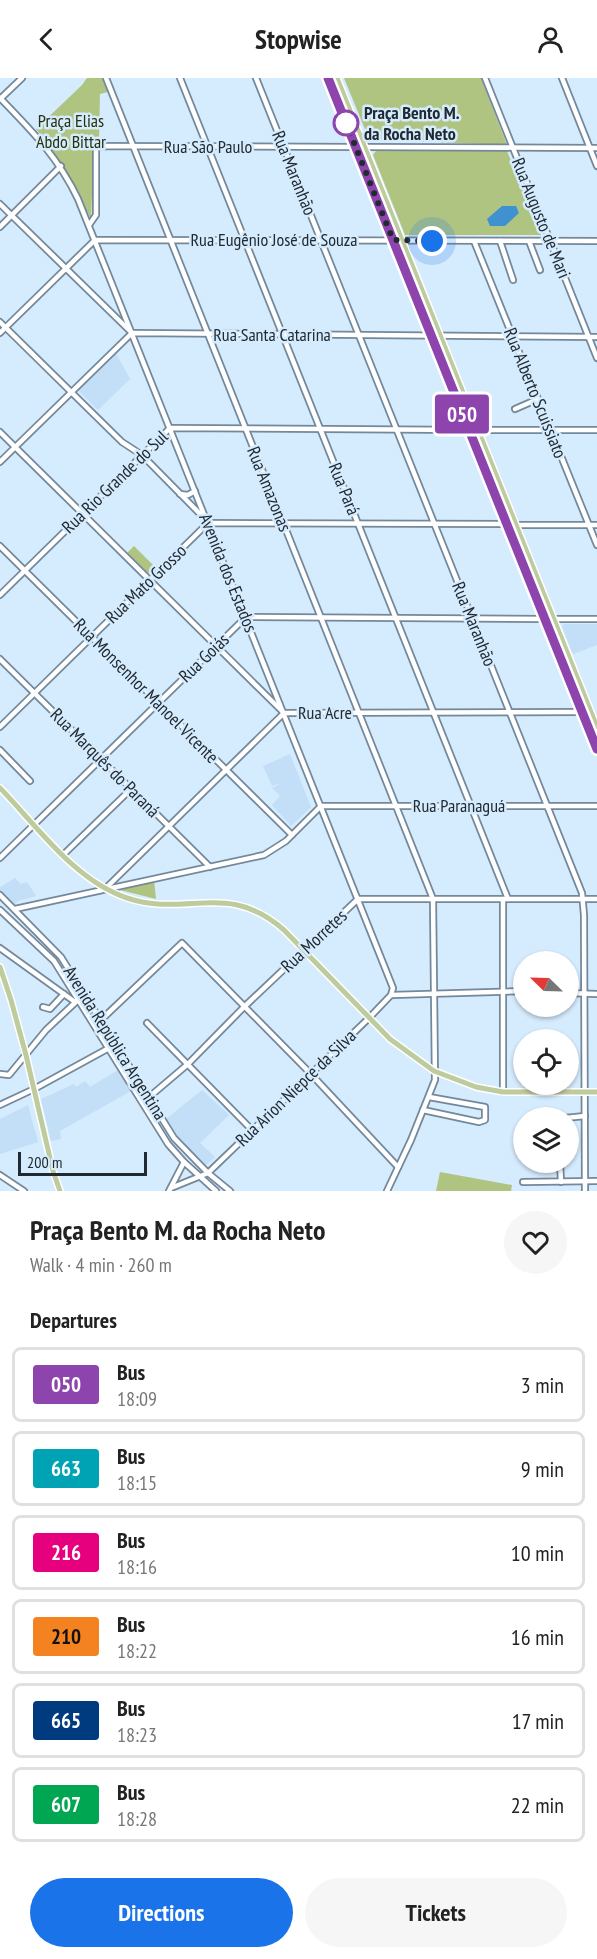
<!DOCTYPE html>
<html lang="en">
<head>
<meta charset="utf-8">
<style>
  :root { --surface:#fff; --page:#f6f6f6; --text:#222; --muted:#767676; --line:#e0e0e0; --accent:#1a73e8 }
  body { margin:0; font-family:"PT Sans Narrow",sans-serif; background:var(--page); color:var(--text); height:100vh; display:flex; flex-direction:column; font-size:22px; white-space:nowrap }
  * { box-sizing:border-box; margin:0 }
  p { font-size:20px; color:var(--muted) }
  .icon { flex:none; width:33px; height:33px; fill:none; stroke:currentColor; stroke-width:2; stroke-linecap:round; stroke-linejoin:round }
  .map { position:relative; height:1113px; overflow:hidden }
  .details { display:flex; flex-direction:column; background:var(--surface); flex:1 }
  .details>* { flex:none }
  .badge { padding:0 12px; border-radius:4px; font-size:21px; line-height:39px }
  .needle { width:39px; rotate:293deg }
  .controls { position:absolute; left:513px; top:873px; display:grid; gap:12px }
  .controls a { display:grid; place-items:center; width:66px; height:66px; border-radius:50%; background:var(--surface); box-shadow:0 2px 4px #0004; font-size:30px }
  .scale { position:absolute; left:18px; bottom:15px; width:129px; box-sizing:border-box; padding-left:6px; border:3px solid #222a31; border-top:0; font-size:16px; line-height:21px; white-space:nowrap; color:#222a31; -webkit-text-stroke:4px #d5ebfe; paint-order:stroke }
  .you { position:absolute; width:30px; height:30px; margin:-15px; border:4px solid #fff; border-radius:50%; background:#1a73e8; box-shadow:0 0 0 9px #1a73e833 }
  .map>.badge { position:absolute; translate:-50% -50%; box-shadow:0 0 0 3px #fff }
  h2 { padding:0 30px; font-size:22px; line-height:54px }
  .round { display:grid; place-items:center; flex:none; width:63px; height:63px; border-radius:32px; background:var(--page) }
  .summary { display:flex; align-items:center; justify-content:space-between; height:102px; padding:0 30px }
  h1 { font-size:28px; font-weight:700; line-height:45px }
  .cta { display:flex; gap:12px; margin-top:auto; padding:12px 30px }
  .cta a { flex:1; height:69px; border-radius:36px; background:var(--accent); color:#fff; font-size:24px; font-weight:700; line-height:69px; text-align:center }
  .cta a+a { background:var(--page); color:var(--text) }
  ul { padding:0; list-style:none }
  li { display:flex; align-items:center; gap:18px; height:75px; margin:0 12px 9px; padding:0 18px; border:3px solid var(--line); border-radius:9px }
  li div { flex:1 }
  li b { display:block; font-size:22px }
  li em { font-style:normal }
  li .badge { min-width:66px; font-weight:700; text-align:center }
  header { display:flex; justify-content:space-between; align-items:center; height:78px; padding:0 30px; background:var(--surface); font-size:27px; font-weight:700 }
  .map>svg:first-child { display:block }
</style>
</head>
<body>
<header><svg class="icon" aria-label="back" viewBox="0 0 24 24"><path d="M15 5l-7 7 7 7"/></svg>Stopwise<svg class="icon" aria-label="person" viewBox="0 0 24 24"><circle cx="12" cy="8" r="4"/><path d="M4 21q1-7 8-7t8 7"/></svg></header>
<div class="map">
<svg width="597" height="1113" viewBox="0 0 597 1113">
  <rect width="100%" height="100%" fill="#d5ebfe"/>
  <!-- built -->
  <g fill="#c3def7">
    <path d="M 115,273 L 130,301 L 98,332 L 78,312 Z"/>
    <path d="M 564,546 L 597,546 L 597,567 L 573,576 L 562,548 Z"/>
    <path d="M 290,676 L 311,729 L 291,748 L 272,727 L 280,718 L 272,710 L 281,705 L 272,708 L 263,688 Z"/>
    <path d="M 15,800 L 21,806 L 27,804 L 36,818 L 18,823 L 14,827 L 0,816 L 0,809 Z"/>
    <path d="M 118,992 L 131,1013 L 60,1053 L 61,1061 L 51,1063 L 41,1021 L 74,1006 L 76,1009 L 85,1003 L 90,1009 Z"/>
    <path d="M 202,1012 L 229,1037 L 200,1065 L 215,1079 L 205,1088 L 181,1063 L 166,1041 Z"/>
    <path d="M 28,1027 L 38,1064 L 0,1076 L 0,1041 Z"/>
  </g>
  <!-- green -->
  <g fill="#b0c482">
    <path d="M 87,0 L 102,0 L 108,14 L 100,16 L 99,65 L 94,67 L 94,70 L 91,141 L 60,83 L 36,51 L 82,7 Z"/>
    <path d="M 344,0 L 481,0 L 507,67 L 369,61 Z"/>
    <path d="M 378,72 L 507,73 L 541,157 L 405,157 L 373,77 L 375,74 Z"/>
    <path d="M 134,468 L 155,489 L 147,496 L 127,475 Z"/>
    <path d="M 154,802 L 156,821 L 120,812 Z"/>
    <path d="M 440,1094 L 512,1107 L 511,1113 L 436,1113 Z"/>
  </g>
  <!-- water -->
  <path fill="#4091d0" d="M 502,128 L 516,128 L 519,135 L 505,148 L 490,148 L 487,141 Z"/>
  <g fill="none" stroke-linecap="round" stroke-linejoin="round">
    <!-- minor casing -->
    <g stroke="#74889a" stroke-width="8">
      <g id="minor">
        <path d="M 106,0 L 433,821 L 435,1002 L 411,1062 L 387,1113"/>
        <path d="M 180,0 L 508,821"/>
        <path d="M 256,0 L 582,815 L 584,837 L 585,1113"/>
        <path d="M 485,0 L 597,280"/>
        <path d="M 562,0 L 597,88"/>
        <path d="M 0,20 C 32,53 58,79 78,121 L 393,910 L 391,917 L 369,940 L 208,1095 L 171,1110"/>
        <path d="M 0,21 L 22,0"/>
        <path d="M 365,69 L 597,70"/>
        <path d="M 0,126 L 131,254"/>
        <path d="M 89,147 L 96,137 L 96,68 L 355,69"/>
        <path d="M 0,149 L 61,88"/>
        <path d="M 474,163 L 597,467"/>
        <path d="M 500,163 L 513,202"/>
        <path d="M 529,163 L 540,192"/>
        <path d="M 0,244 L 122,364 L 142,377 L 205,441"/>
        <path d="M 0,255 L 95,162 L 597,163"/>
        <path d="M 515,331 L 538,321"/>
        <path d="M 478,352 L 597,352"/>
        <path d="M 0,354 L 282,633"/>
        <path d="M 0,384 L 132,255 L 597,259"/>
        <path d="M 180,416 L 188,417 L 195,413"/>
        <path d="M 516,447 L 597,447"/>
        <path d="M 0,468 L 292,757"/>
        <path d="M 0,517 L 170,350 L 469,352"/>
        <path d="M 554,541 L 597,541"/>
        <path d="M 0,581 L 210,789"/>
        <path d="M 0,649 L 208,445 L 507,446"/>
        <path d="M 0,672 L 30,703"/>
        <path d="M 63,777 L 131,711"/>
        <path d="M 0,780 L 246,539 L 545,541"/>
        <path d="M 105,811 L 284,635 L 582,634"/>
        <path d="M 0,817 L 61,879 L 174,1060 L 208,1095 L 230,1113"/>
        <path d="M 15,831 L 264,777 L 286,763 L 321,728 L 597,728"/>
        <path d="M 0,832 L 54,883 L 168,1066 L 184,1084 L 216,1113"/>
        <path d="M 0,870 L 75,924"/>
        <path d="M 568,915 L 597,916"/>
        <path d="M 392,917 L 524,913"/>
        <path d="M 43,929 L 50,931 L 64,916"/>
        <path d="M 101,942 L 182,865 L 310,995 L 398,1089"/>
        <path d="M 147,945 L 252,1052"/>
        <path d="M 0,996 L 9,997 L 46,952 L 79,921"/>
        <path d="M 503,1014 L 503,821"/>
        <path d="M 148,1020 L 188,986 L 244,929 L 358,821 L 597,821"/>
        <path d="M 0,1027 L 34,1011 L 109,970"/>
        <path d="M 423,1032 L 479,1044 L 485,1042 L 485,1029 L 429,1019"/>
        <path d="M 565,1040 L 585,1038"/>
        <path d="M 560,1084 L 561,1104"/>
        <path d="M 0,1097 L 24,1113"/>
        <path d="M 523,1104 L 597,1103"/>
        <path d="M 169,1113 L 184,1084"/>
      </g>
    </g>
    <!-- major casing -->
    <g stroke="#fff" stroke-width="8">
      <g id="major">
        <path d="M 328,0 L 597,671"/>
        <path d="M 337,0 L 597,649"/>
        <path d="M 0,710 C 37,748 75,803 127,820 C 187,840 227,802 284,852 L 390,961 L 434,993 L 476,1009 L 503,1014 L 597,1014"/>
        <path d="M 0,889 L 11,922 L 26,977 L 53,1093 L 60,1113"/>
      </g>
    </g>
    <!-- minor -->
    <use href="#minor" stroke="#fff" stroke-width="4.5"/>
    <!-- major -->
    <use href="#major" stroke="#becb9d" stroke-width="5"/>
  </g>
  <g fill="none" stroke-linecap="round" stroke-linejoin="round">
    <!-- line casing -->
    <g stroke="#fff" stroke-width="14">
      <path id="line" d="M 328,0 L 597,671"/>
    </g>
    <!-- line -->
    <use href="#line" stroke="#8e44ad" stroke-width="9"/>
    <!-- walk -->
    <path stroke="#222a31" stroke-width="6" stroke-dasharray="0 10.8" d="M 346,45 L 393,162 L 432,163"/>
  </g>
  <!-- markers -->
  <circle fill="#fff" stroke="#8e44ad" stroke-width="3" cx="346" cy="45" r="12"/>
  <g text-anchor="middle" stroke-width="5" stroke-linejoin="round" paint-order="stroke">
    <!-- stop labels -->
    <g font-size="18" font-weight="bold" fill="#222a31" stroke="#d5ebfe" text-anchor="start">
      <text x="364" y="41">Praça Bento M.<tspan x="364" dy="21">da Rocha Neto</tspan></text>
    </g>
    <!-- park labels -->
    <g font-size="18" fill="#27310a" stroke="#d5ebfe">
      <text x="71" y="49">Praça Elias<tspan x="71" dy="21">Abdo Bittar</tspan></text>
    </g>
    <!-- street labels -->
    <g font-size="18" fill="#222a31" stroke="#d5ebfe">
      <text x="208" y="75">Rua São Paulo</text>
      <text transform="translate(294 95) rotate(68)" y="6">Rua Maranhão</text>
      <text transform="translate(541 140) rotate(68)" y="6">Rua Augusto de Mari</text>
      <text x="274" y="168">Rua Eugênio José de Souza</text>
      <text x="272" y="263">Rua Santa Catarina</text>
      <text transform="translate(535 315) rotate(68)" y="6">Rua Alberto Scuissiato</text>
      <text transform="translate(115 404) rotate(-44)" y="6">Rua Rio Grande do Sul</text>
      <text transform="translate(269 411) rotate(68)" y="6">Rua Amazonas</text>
      <text transform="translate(344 411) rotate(68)" y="6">Rua Pará</text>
      <text transform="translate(228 495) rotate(68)" y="6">Avenida dos Estados</text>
      <text transform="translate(146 506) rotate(-44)" y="6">Rua Mato Grosso</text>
      <text transform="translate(474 546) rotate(68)" y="6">Rua Maranhão</text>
      <text transform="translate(204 580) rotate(-44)" y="6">Rua Goiás</text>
      <text transform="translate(146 613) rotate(45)" y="6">Rua Monsenhor Manoel Vicente</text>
      <text x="325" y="641">Rua Acre</text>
      <text transform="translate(105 685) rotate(45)" y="6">Rua Marquês do Paraná</text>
      <text x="459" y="734">Rua Paranaguá</text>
      <text transform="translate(314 863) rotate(-43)" y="6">Rua Morretes</text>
      <text transform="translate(115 965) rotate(58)" y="6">Avenida República Argentina</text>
      <text transform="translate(296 1010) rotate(-44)" y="6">Rua Arion Niepce da Silva</text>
    </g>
  </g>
</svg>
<div class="controls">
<a><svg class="needle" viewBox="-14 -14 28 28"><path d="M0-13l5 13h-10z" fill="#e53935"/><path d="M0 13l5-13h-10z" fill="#767676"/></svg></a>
<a><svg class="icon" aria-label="locate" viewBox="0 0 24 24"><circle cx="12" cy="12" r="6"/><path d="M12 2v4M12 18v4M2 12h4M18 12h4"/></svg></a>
<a><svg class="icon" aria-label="layers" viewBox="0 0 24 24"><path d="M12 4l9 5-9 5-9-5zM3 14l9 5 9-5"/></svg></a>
</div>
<div class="scale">200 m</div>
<div class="you" style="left:432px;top:163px"></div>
<b class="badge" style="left:462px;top:336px;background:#8e44ad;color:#fff">050</b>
</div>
<section class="details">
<div class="summary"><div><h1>Praça Bento M. da Rocha Neto</h1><p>Walk · 4 min · 260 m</p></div><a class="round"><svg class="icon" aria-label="heart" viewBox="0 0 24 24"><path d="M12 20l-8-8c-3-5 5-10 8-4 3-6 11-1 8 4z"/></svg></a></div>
<h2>Departures</h2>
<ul>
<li><span class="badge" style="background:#8e44ad;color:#fff">050</span><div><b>Bus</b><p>18:09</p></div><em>3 min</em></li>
<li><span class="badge" style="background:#00a3b4;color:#fff">663</span><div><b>Bus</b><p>18:15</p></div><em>9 min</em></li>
<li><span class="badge" style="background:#e6007e;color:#fff">216</span><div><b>Bus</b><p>18:16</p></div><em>10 min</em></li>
<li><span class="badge" style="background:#f58220;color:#111">210</span><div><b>Bus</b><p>18:22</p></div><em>16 min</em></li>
<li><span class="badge" style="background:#003b80;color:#fff">665</span><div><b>Bus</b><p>18:23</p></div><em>17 min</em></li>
<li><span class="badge" style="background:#00a651;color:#fff">607</span><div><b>Bus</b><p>18:28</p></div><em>22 min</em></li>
</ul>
<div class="cta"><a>Directions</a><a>Tickets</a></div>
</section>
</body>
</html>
